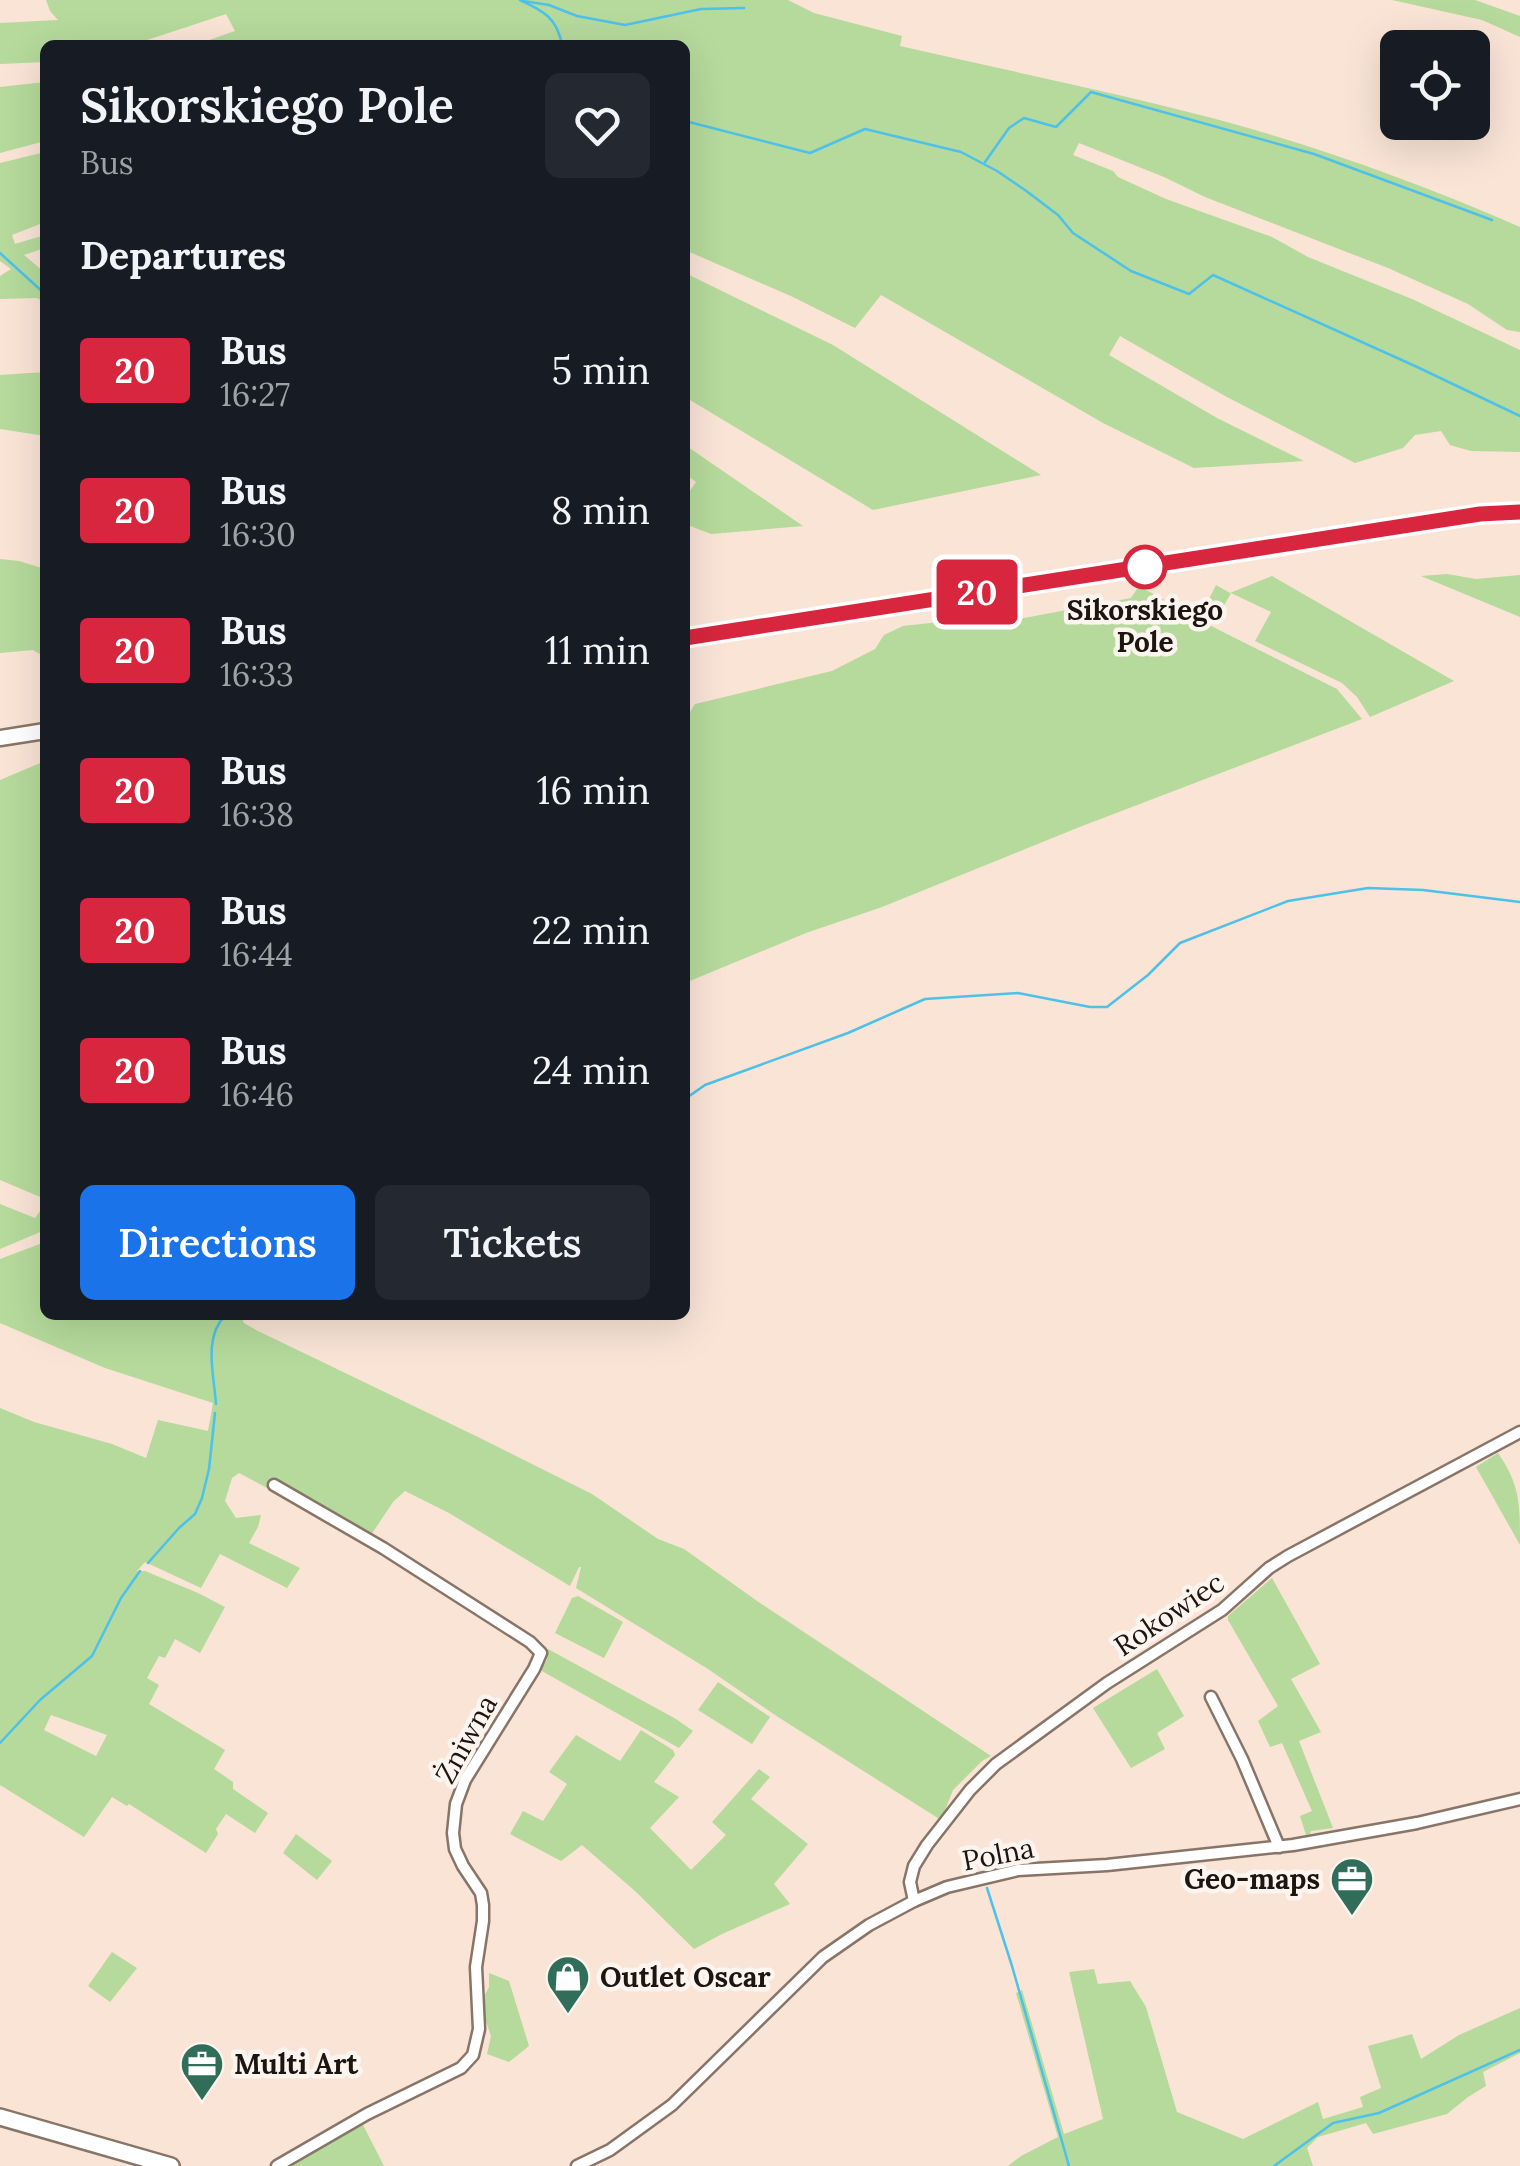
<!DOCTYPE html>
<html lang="en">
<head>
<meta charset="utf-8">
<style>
  :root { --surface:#171b24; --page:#242831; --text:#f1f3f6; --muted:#9ea1a6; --accent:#1a73e8 }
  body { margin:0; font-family:Lora,serif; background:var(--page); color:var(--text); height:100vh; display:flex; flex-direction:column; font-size:38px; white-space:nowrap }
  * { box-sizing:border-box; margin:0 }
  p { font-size:32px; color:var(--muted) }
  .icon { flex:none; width:55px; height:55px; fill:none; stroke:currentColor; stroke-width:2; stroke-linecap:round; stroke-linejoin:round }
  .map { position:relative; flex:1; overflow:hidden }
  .drawer { position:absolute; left:40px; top:40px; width:650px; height:1280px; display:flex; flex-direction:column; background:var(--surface); border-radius:15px; box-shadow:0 10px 40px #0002 }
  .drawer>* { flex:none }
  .badge { padding:0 20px; border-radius:8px; font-size:35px; line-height:65px }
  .controls { position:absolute; left:1380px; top:30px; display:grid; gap:20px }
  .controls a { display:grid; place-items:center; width:110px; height:110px; border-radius:15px; background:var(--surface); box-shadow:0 10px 40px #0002; font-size:50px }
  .map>.badge { position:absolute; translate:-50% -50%; box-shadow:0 0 0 5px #fff }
  h2 { padding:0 40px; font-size:38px; line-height:90px }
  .round { display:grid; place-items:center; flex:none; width:105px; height:105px; border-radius:15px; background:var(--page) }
  .headline { display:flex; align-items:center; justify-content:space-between; height:170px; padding:0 40px }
  h1 { font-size:48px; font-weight:600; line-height:75px }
  .primary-button { display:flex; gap:20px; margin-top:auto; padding:20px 40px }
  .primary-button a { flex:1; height:115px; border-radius:15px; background:var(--accent); color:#fff; font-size:40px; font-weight:600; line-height:115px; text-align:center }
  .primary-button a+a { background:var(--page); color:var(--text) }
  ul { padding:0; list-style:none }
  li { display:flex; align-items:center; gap:30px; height:140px; padding:0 40px }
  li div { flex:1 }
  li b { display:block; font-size:38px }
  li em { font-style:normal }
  li .badge { min-width:110px; font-weight:700; text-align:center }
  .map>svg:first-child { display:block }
</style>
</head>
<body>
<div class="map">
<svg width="1520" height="2166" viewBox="0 0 1520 2166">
  <rect width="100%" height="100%" fill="#f9e4d6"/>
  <!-- green -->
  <g fill="#b5da9b" fill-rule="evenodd">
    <path d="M 46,0 L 788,0 L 814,13 L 902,36 L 900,46 C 1004,70 1109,91 1212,118 C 1317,146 1420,183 1520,227 L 1520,332 L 1507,330 L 1468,304 L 1388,268 L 1205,197 L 1164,177 L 1079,143 L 1073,155 L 1113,171 L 1118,177 L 1166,199 L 1272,237 L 1308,257 L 1412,299 L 1520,350 L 1520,452 L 1471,451 L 1450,445 L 1441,431 L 1415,435 L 1403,448 L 1355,463 L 1225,396 L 1120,336 L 1109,355 L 1217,418 L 1304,461 L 1194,468 L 1103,423 L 881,295 L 855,328 L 793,297 L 685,250 L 685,45 L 195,45 L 235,31 L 226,14 L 132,45 L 45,45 L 45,62 L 0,64 L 0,23 L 58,20 L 50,11 Z"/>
    <path d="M 1392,0 L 1475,0 L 1520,16 L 1520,37 L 1482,20 Z"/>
    <path d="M 45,82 L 45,141 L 0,153 L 0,87 Z"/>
    <path d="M 45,152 L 45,222 L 12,235 L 15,244 L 45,235 L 45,248 L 24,255 L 43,271 L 45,268 L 45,303 L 37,298 L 0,299 L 0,276 L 11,269 L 0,261 L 0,163 Z"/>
    <path d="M 685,273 L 833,345 L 1041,475 L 873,510 L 685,397 Z"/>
    <path d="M 45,372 L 45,436 L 0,429 L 0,375 Z"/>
    <path d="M 685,445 L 803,526 L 711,534 L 685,524 L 685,498 L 696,482 L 685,474 Z"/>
    <path d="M 0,559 L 19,561 L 45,569 L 45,657 L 33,650 L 0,653 Z"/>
    <path d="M 1447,574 L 1476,579 L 1520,575 L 1520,617 L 1421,576 Z"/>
    <path d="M 1272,576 L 1454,681 L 1370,717 L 1357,697 L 1342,683 L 1255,641 L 1271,612 L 1231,593 L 1216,620 L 1202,613 L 1216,585 L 1230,593 Z"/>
    <path d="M 1139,586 L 1217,629 L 1337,689 L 1362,719 L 1077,828 L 882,907 L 806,933 L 685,983 L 685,720 L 695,704 L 832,671 L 875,649 L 884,635 L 903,626 L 985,617 L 1014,620 L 1131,598 Z"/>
    <path d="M 45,761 L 45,1199 L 0,1180 L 0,780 Z"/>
    <path d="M 0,1204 L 35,1218 L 45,1204 L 45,1230 L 0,1249 Z"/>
    <path d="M 45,1242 L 45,1315 L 241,1315 L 244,1323 L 256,1330 L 480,1438 L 592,1494 L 658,1539 L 684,1549 L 760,1603 L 991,1756 L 982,1761 L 953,1790 L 941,1820 L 778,1717 L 708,1669 L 576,1588 L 581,1567 L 579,1567 L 570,1586 L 449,1513 L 405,1491 L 393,1502 L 371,1535 L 274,1482 L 269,1489 L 239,1473 L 232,1478 L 225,1501 L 236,1518 L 261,1515 L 258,1527 L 249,1543 L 300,1568 L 287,1588 L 220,1554 L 201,1588 L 145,1562 L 137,1571 L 145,1571 L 198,1593 L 225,1607 L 200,1653 L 175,1639 L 165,1658 L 159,1656 L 147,1678 L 159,1685 L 149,1704 L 225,1750 L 214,1769 L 233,1782 L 233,1789 L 268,1813 L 255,1833 L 226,1814 L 216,1829 L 218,1834 L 206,1853 L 129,1804 L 127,1806 L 112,1797 L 84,1837 L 0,1785 L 0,1408 L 34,1422 L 112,1444 L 146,1458 L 158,1420 L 208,1431 L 213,1403 L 105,1368 L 0,1323 L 0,1259 ZM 51,1715 L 107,1735 L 96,1756 L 44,1730 Z"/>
    <path d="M 1498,1453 C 1520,1485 1520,1504 1520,1545 L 1476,1467 Z"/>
    <path d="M 1272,1578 L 1320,1664 L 1291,1679 L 1321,1732 L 1299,1741 L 1333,1828 L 1311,1831 L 1310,1834 L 1306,1835 L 1300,1816 L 1312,1811 L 1282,1743 L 1270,1747 L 1258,1721 L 1278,1706 L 1228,1620 L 1228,1616 Z"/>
    <path d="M 578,1596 L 623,1622 L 604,1658 L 555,1633 L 572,1598 Z"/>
    <path d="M 548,1649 L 676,1719 L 693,1731 L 679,1748 L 540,1670 L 547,1660 Z"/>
    <path d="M 1157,1669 L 1184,1716 L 1157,1733 L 1165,1749 L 1131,1768 L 1093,1708 Z"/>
    <path d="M 718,1682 L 770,1717 L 752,1744 L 698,1710 Z"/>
    <path d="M 641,1730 L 673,1750 L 675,1755 L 654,1782 L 679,1797 L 650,1828 L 691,1870 L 726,1835 L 712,1822 L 759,1769 L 770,1777 L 751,1799 L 808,1844 L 774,1884 L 790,1904 L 722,1934 L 694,1949 L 635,1891 L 582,1845 L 561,1861 L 510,1834 L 523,1811 L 543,1821 L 567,1784 L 549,1772 L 576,1735 L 620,1761 Z"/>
    <path d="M 296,1834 L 332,1861 L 317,1880 L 283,1853 Z"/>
    <path d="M 112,1952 L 137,1968 L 110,2002 L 88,1986 Z"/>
    <path d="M 1094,1969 L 1098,1984 L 1130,1981 L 1146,2007 L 1177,2112 L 1243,2139 L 1318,2102 L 1323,2119 L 1363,2107 L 1360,2097 L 1381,2088 L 1368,2046 L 1412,2034 L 1421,2059 L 1459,2035 L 1520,2008 L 1520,2053 L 1483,2072 L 1486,2086 L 1468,2097 L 1447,2114 L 1373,2134 L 1366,2123 L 1318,2137 L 1307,2148 L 1313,2166 L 1008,2166 L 1021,2156 L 1058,2137 L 1016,1993 L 1022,1990 L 1064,2134 L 1103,2119 L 1069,1972 Z"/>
    <path d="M 489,1973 L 509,1981 L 529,2046 L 509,2062 L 487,2054 L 491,2036 L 480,2004 L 489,1987 Z"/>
    <path d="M 362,2123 L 384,2166 L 283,2166 L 307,2151 L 310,2154 L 314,2152 L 314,2147 Z"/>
  </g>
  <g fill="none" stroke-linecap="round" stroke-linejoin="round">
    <!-- stream -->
    <g stroke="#4dc1ea" stroke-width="2.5">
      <path d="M 520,0 C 544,11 557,18 562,45"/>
      <path d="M 523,1 L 549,5 L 577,16 L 625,25 L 701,9 L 744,8"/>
      <path d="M 685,121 L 810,153 L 865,129 L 961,152 L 997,171 L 1025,190 L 1058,215 L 1073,233 L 1131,271 L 1189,294 L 1213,275 L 1415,366 L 1520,416"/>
      <path d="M 985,162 L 1009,128 L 1024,118 L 1056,127 L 1091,92 L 1314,154 L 1492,220"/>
      <path d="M 0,253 L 45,294"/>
      <path d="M 685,1099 L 705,1085 L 848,1033 L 925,999 L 1018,993 L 1090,1007 L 1107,1007 L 1148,975 L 1180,943 L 1288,901 L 1368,888 L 1423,890 L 1520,902"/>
      <path d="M 216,1404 C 214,1375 203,1337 225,1316"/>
      <path d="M 148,1563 L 179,1528 L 195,1514 L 202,1498 L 209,1469 L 215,1413"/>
      <path d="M 0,1743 L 40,1700 L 92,1656 L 121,1598 L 140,1571"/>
      <path d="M 987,1888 L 1012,1966 L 1069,2166"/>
      <path d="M 1274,2166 L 1333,2123 L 1379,2113 L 1520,2050"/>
    </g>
    <!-- street casing -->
    <g stroke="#887568" stroke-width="15">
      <g id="street">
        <path d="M 274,1485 L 383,1548 L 530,1642 L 541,1653 L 534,1669 L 465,1780 L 456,1804 L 453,1833 L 455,1849 L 463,1866 L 481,1893 L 483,1905 L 483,1921 L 476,1967 L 479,2029 L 473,2055 L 461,2068 L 367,2114 L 277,2166"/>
        <path d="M 1211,1697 L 1242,1759 L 1279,1847"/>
        <path d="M 914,1901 L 910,1882 L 914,1866 L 927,1845 L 970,1790 L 996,1764 L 1107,1683 L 1222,1610 L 1269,1568 L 1288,1556 L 1520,1432"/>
        <path d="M 577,2166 L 610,2150 L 672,2105 L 823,1957 L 869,1925 L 914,1901 L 947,1887 L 1018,1870 L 1107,1865 L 1293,1845 L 1417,1823 L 1520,1799"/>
      </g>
    </g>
    <!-- secondary casing -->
    <g stroke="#887568" stroke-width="19">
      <g id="secondary">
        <path d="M 685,638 L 1480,514 L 1520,512"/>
        <path d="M 0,738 L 45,731"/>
      </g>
    </g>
    <!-- primary casing -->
    <g stroke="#887568" stroke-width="20">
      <path id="primary" d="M 0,2117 L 171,2166"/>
    </g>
    <!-- street -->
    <use href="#street" stroke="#fff" stroke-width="10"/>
    <!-- secondary -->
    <use href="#secondary" stroke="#fff" stroke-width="14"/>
    <!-- primary -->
    <use href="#primary" stroke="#fff" stroke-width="15"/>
  </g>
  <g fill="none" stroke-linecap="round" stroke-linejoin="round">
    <!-- line casing -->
    <g stroke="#fff" stroke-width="22">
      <path id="line" d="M 685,638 L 1480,514 L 1520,512"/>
    </g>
    <!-- line -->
    <use href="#line" stroke="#d7263d" stroke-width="15"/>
  </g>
  <!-- icons -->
  <defs>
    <g id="office-pin" transform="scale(2.25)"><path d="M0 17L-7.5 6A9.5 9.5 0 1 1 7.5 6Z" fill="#316e5a" stroke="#fcf4ee"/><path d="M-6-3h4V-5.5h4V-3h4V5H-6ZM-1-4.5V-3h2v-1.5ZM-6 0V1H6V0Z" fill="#fff"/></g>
    <g id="shop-pin" transform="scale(2.25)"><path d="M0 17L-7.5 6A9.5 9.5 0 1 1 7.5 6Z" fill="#316e5a" stroke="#fcf4ee"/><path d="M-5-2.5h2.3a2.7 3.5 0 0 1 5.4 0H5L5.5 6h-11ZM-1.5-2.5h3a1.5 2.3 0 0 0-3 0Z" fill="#fff"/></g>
  </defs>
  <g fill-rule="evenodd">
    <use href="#office-pin" x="1352" y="1879"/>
    <use href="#shop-pin" x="568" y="1977"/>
    <use href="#office-pin" x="202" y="2064"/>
  </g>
  <!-- markers -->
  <circle fill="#fff" stroke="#d7263d" stroke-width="5" cx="1145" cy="567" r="20"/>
  <g text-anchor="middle" stroke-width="9" stroke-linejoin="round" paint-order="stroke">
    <!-- stop labels -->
    <g font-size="28" font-weight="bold" fill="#1c1510" stroke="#fcf4ee">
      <text x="1145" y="620">Sikorskiego<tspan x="1145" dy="32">Pole</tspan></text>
    </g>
    <!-- street labels -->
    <g font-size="28" fill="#1c1510" stroke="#fcf4ee">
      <text transform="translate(1169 1614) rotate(-34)" y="10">Rokowiec</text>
      <text transform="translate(466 1739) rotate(-61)" y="10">Żniwna</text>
      <text transform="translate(998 1854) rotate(-11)" y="10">Polna</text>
    </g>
    <!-- poi labels -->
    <g font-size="28" font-weight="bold" fill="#1c1510" stroke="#fcf4ee" text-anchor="start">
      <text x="1320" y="1889" text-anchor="end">Geo-maps</text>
      <text x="600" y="1987">Outlet Oscar</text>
      <text x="234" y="2074">Multi Art</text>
    </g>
  </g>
</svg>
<div class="controls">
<a><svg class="icon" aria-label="locate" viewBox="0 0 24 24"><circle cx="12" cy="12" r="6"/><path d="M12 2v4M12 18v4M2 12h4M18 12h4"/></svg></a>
</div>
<b class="badge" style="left:977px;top:592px;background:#d7263d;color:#fff">20</b>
<section class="drawer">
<div class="headline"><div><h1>Sikorskiego Pole</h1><p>Bus</p></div><a class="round"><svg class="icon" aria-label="heart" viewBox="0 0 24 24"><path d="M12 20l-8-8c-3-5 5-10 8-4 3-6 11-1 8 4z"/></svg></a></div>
<h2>Departures</h2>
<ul>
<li><span class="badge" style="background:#d7263d;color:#fff">20</span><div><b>Bus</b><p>16:27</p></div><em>5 min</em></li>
<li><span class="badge" style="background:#d7263d;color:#fff">20</span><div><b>Bus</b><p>16:30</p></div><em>8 min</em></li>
<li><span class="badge" style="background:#d7263d;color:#fff">20</span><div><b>Bus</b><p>16:33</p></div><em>11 min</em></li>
<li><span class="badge" style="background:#d7263d;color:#fff">20</span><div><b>Bus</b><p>16:38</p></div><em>16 min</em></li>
<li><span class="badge" style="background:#d7263d;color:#fff">20</span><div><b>Bus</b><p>16:44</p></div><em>22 min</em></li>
<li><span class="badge" style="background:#d7263d;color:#fff">20</span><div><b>Bus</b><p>16:46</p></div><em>24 min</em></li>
</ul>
<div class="primary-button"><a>Directions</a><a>Tickets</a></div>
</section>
</div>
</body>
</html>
